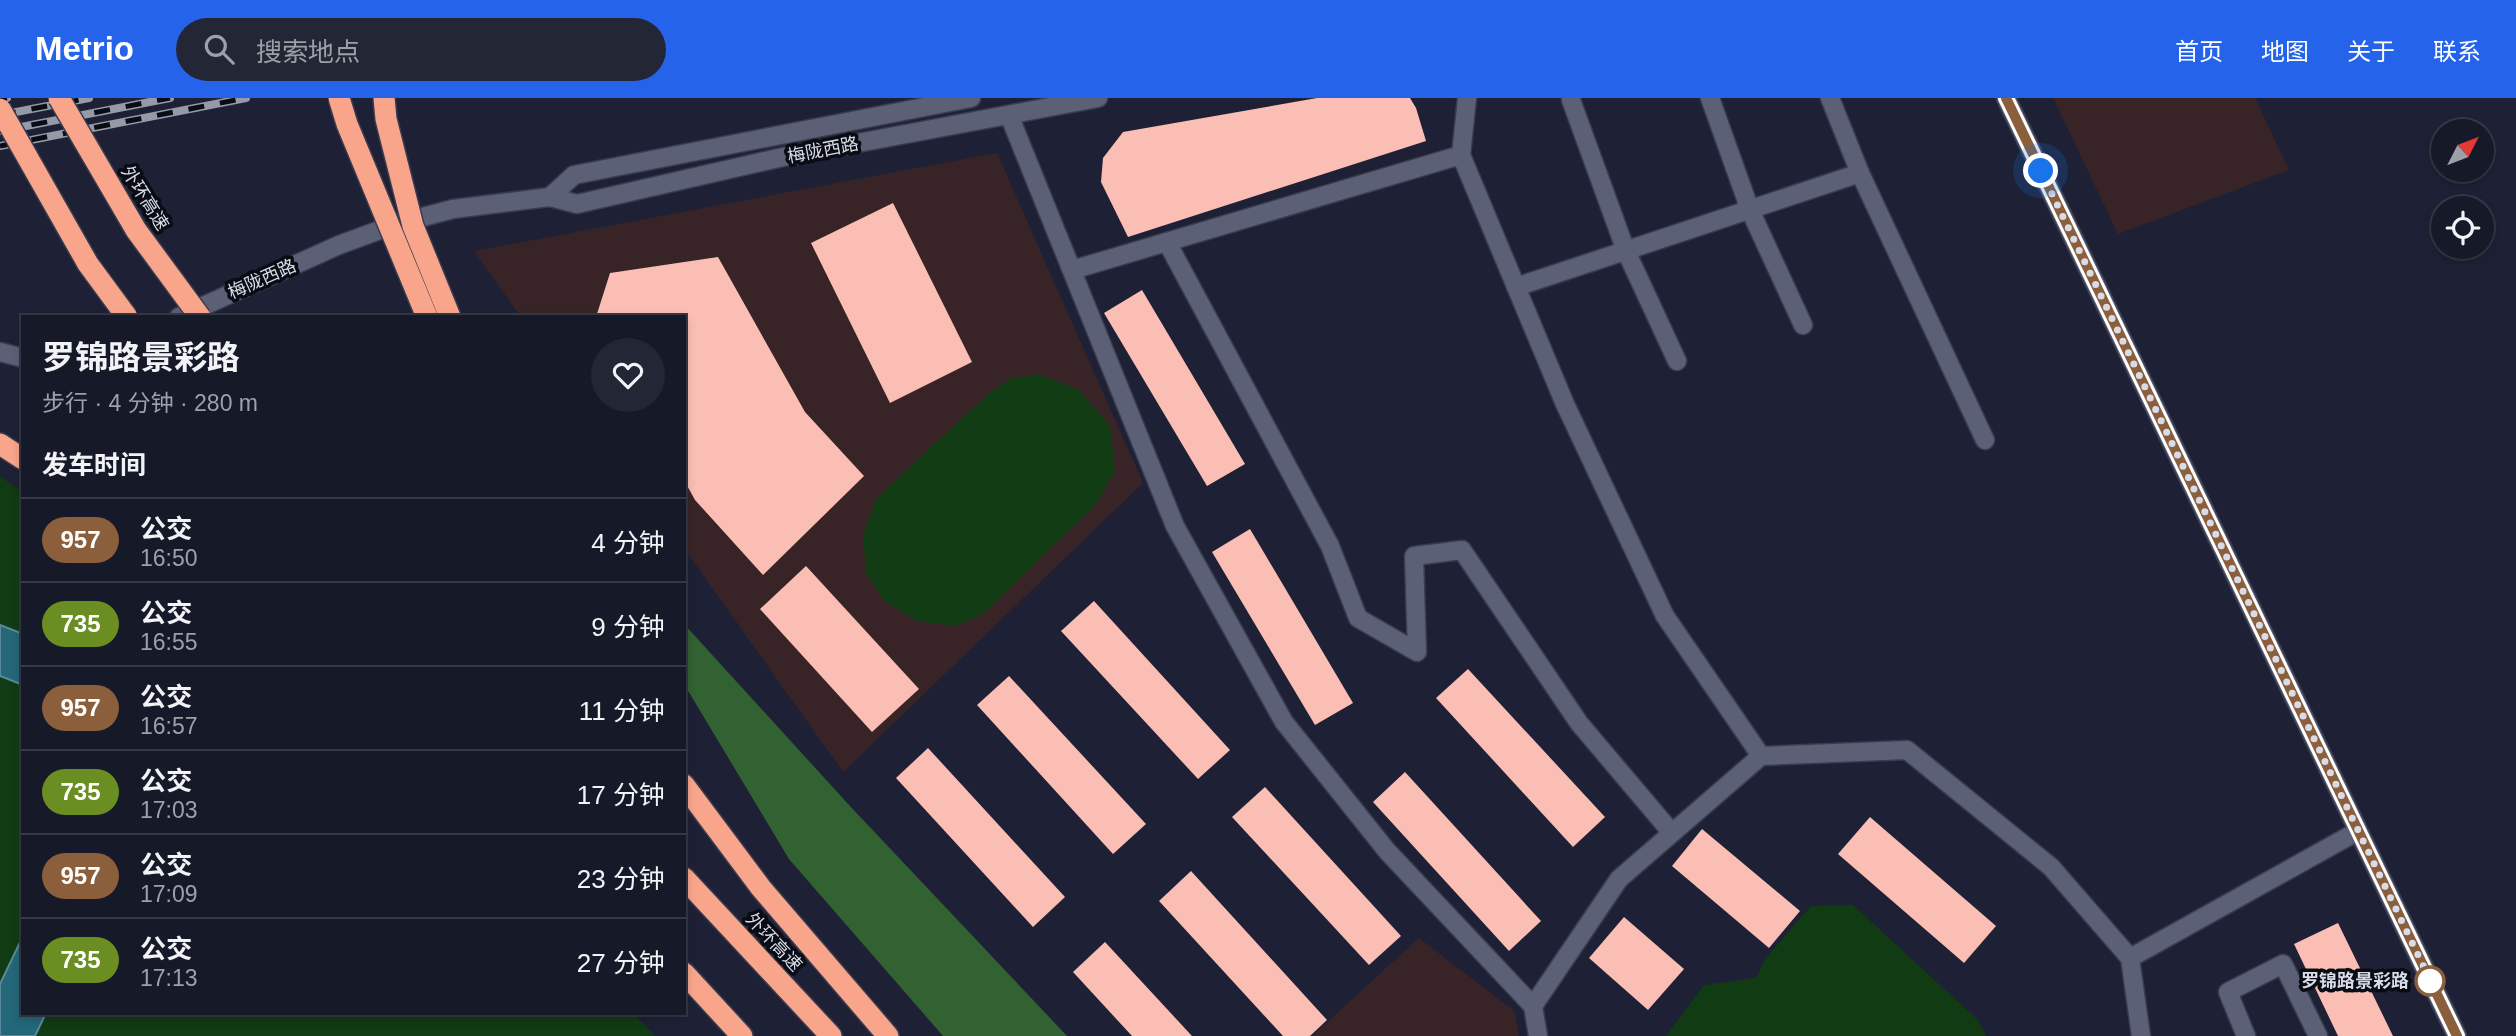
<!DOCTYPE html>
<html lang="zh">
<head>
<meta charset="utf-8">
<style>
  :root { --surface:#161928; --page:#232634; --text:#f1f3f6; --muted:#9ea0a8; --line:#353845; --accent:#2563eb }
  body { margin:0; font-family:Arial,"Noto Sans SC",sans-serif; background:var(--page); color:var(--text); height:100vh; display:flex; flex-direction:column; font-size:26px; white-space:nowrap }
  * { box-sizing:border-box; margin:0 }
  p { font-size:23px; color:var(--muted) }
  .icon { flex:none; width:38px; height:38px; fill:none; stroke:currentColor; stroke-width:2; stroke-linecap:round; stroke-linejoin:round }
  .map { position:relative; flex:1; overflow:hidden }
  .panel { position:absolute; left:21px; top:217px; width:665px; height:700px; display:flex; flex-direction:column; background:var(--surface); border-radius:0px; box-shadow:0 4px 10px #0003,0 0 0 2px var(--line) }
  .panel>* { flex:none }
  .badge { padding:0 14px; border-radius:23px; font-size:24px; line-height:46px }
  .needle { width:46px; rotate:48deg }
  .controls { position:absolute; left:2431px; top:21px; display:grid; gap:14px }
  .controls a { display:grid; place-items:center; width:63px; height:63px; border-radius:50%; background:var(--surface); box-shadow:0 4px 10px #0003,0 0 0 2px var(--line); font-size:35px }
  .you { position:absolute; width:35px; height:35px; margin:-18px; border:5px solid #fff; border-radius:50%; background:#1a73e8; box-shadow:0 0 0 10px #1a73e833 }
  .map>.badge { position:absolute; translate:-50% -50%; box-shadow:0 0 0 4px #fff }
  h2 { padding:0 21px; font-size:26px; line-height:63px }
  .round { display:grid; place-items:center; flex:none; width:74px; height:74px; border-radius:37px; background:var(--page) }
  .head { display:flex; align-items:center; justify-content:space-between; height:119px; padding:0 21px }
  h1 { font-size:33px; font-weight:700; line-height:52px }
  ul { padding:0; list-style:none }
  li { display:flex; align-items:center; gap:21px; height:84px; padding:0 21px; border-top:2px solid var(--line) }
  li div { flex:1 }
  li b { display:block; font-size:26px }
  li em { font-style:normal }
  li .badge { min-width:77px; font-weight:700; text-align:center }
  header { display:flex; align-items:center; gap:42px; box-sizing:border-box; height:98px; padding:0 35px; background:var(--accent); color:#fff }
  header strong { font-size:33px }
  nav { display:flex; gap:38px; margin-inline-start:auto; font-size:24px }
  .search { width:490px; height:63px; background:var(--page); display:flex; align-items:center; gap:18px; box-sizing:border-box; padding:0 24px; border-radius:38px; color:var(--muted); font-size:26px }
  .map>svg:first-child { display:block }
</style>
</head>
<body>
<header>
<strong>Metrio</strong>
<div class="search"><svg class="icon" aria-label="search" viewBox="0 0 24 24"><circle cx="10" cy="10" r="6"/><path d="M15 15l6 6"/></svg>搜索地点</div>
<nav><a>首页</a><a>地图</a><a>关于</a><a>联系</a></nav>
</header>
<div class="map">
<svg width="2516" height="938" viewBox="0 0 2516 938">
  <rect width="100%" height="100%" fill="#1e2135"/>
  <!-- commercial -->
  <g fill="#382426">
    <path d="M 2053,0 L 2255,0 L 2289,72 L 2118,136 Z"/>
    <path d="M 997,55 L 1143,385 L 843,674 L 684,450 L 684,219 L 521,219 L 474,153 Z"/>
    <path d="M 1419,840 L 1514,913 L 1519,938 L 1312,938 Z"/>
  </g>
  <!-- green -->
  <g fill="#113b13">
    <path d="M 1039,276 L 1079,292 L 1110,328 L 1115,373 L 1096,406 L 984,515 L 956,528 L 918,523 L 884,503 L 866,475 L 863,437 L 876,401 L 989,295 L 1010,281 Z"/>
    <path d="M 0,378 L 23,395 L 23,536 L 0,527 Z"/>
    <path d="M 0,578 L 23,587 L 23,838 L 0,886 Z"/>
    <path d="M 1853,807 L 1978,922 L 1986,938 L 1666,938 L 1704,887 L 1756,880 L 1765,861 L 1811,808 Z"/>
    <path d="M 46,915 L 633,915 L 655,938 L 35,938 Z"/>
  </g>
  <!-- forest -->
  <path fill="#326132" d="M 684,526 L 849,707 L 1067,938 L 943,938 L 789,761 L 684,586 Z"/>
  <!-- water -->
  <g fill="#236779" stroke="#598a9b" stroke-width="2">
    <path d="M 0,527 L 23,536 L 23,587 L 0,578 Z"/>
    <path d="M 23,838 L 23,915 L 46,915 L 35,938 L 0,938 L 0,886 Z"/>
  </g>
  <!-- building -->
  <g fill="#fbbeb4">
    <path d="M 1317,0 L 1410,0 L 1416,10 L 1426,43 L 1128,139 L 1101,84 L 1103,60 L 1123,34 Z"/>
    <path d="M 893,105 L 972,264 L 890,305 L 811,145 Z"/>
    <path d="M 718,159 L 805,314 L 864,378 L 763,477 L 695,402 L 684,382 L 684,219 L 596,219 L 610,175 Z"/>
    <path d="M 1142,192 L 1245,366 L 1207,388 L 1104,215 Z"/>
    <path d="M 1250,431 L 1353,605 L 1315,627 L 1212,454 Z"/>
    <path d="M 806,468 L 919,591 L 872,634 L 760,511 Z"/>
    <path d="M 1094,503 L 1230,652 L 1198,681 L 1061,533 Z"/>
    <path d="M 1468,571 L 1605,719 L 1573,749 L 1436,600 Z"/>
    <path d="M 1009,578 L 1146,726 L 1113,756 L 977,607 Z"/>
    <path d="M 928,650 L 1065,799 L 1033,829 L 896,680 Z"/>
    <path d="M 1405,674 L 1541,823 L 1509,853 L 1373,704 Z"/>
    <path d="M 1265,689 L 1401,838 L 1369,867 L 1232,719 Z"/>
    <path d="M 1870,719 L 1996,828 L 1964,865 L 1838,756 Z"/>
    <path d="M 1702,731 L 1800,813 L 1769,850 L 1672,768 Z"/>
    <path d="M 1191,773 L 1327,922 L 1310,938 L 1283,938 L 1159,803 Z"/>
    <path d="M 1624,819 L 1684,871 L 1648,912 L 1589,860 Z"/>
    <path d="M 2338,825 L 2393,938 L 2338,938 L 2294,846 Z"/>
    <path d="M 1105,844 L 1192,938 L 1132,938 L 1073,874 Z"/>
  </g>
  <g fill="none" stroke-linecap="round" stroke-linejoin="round">
    <!-- minor casing -->
    <g stroke="#3a3c4d" stroke-width="21">
      <g id="minor">
        <path d="M 1467,0 L 1461,57 L 1565,306 L 1665,518 L 1761,658"/>
        <path d="M 1710,0 L 1750,112 L 1803,227"/>
        <path d="M 1830,0 L 1860,75"/>
        <path d="M 1571,2 L 1626,153 L 1677,263"/>
        <path d="M 1009,17 L 1175,428 L 1284,624 L 1387,753 L 1533,908 L 1538,938"/>
        <path d="M 1167,144 L 1330,448 L 1358,520 L 1417,554 L 1414,458 L 1462,452 L 1579,625 L 1672,735"/>
        <path d="M 1072,172 L 1461,57"/>
        <path d="M 1516,189 L 1860,75 L 1985,342"/>
        <path d="M 1533,908 L 1619,781 L 1761,658 L 1907,652 L 2051,769 L 2130,860"/>
        <path d="M 2141,938 L 2130,860 L 2358,733"/>
        <path d="M 2246,938 L 2228,894 L 2283,866 L 2318,938"/>
      </g>
    </g>
    <!-- tertiary casing -->
    <g stroke="#3a3c4d" stroke-width="21">
      <g id="tertiary">
        <path d="M 2006,0 L 2457,938"/>
        <path d="M 550,99 L 574,77 L 971,0"/>
        <path d="M 179,219 L 339,147 L 396,126 L 453,111 L 550,99 L 577,106 L 783,59 L 1098,0"/>
        <path d="M 0,254 L 23,260"/>
      </g>
    </g>
    <!-- motorway casing -->
    <g stroke="#3a3c4d" stroke-width="24">
      <g id="motorway">
        <path d="M 0,346 L 23,361"/>
        <path d="M 684,687 L 761,790 L 888,938"/>
        <path d="M 684,780 L 831,938"/>
        <path d="M 684,875 L 742,938"/>
      </g>
    </g>
    <!-- minor -->
    <use href="#minor" stroke="#5b6077" stroke-width="18"/>
    <!-- tertiary -->
    <use href="#tertiary" stroke="#5b6077" stroke-width="18"/>
    <!-- motorway -->
    <use href="#motorway" stroke="#f8a58c" stroke-width="21"/>
    <!-- rail casing -->
    <g stroke="#9599a8" stroke-width="8">
      <g id="rail">
        <path d="M 0,1 L 7,0"/>
        <path d="M 0,17 L 89,0"/>
        <path d="M 0,33 L 170,0"/>
        <path d="M 0,48 L 246,0"/>
      </g>
    </g>
    <!-- rail -->
    <use href="#rail" stroke="#0a0c14" stroke-width="5" stroke-dasharray="16" stroke-linecap="butt"/>
    <!-- motorway-bridge casing -->
    <g stroke="#3a3c4d" stroke-width="24" stroke-linecap="butt">
      <g id="motorway-bridge">
        <path d="M 59,0 L 136,132 L 200,219"/>
        <path d="M 339,0 L 347,26 L 427,219"/>
        <path d="M 384,0 L 386,21 L 413,128 L 450,219"/>
        <path d="M 0,11 L 88,166 L 127,219"/>
      </g>
    </g>
    <!-- motorway-bridge -->
    <use href="#motorway-bridge" stroke="#f8a58c" stroke-width="21"/>
  </g>
  <g fill="none" stroke-linecap="round" stroke-linejoin="round">
    <!-- line casing -->
    <g stroke="#fff" stroke-width="16">
      <path id="line" d="M 2006,0 L 2457,938"/>
    </g>
    <!-- line -->
    <use href="#line" stroke="#8b5e3c" stroke-width="10"/>
    <!-- walk -->
    <path stroke="#d8dce9" stroke-width="7" stroke-dasharray="0 12.6" d="M 2041,73 L 2432,886 L 2430,883"/>
  </g>
  <!-- markers -->
  <circle fill="#fff" stroke="#8b5e3c" stroke-width="3.5" cx="2430" cy="883" r="14"/>
  <g text-anchor="middle" stroke-width="7" stroke-linejoin="round" paint-order="stroke">
    <!-- street labels -->
    <g font-size="18" fill="#d8dce9" stroke="#0a0c14">
      <text transform="translate(823 52) rotate(-11)" y="6">梅陇西路</text>
      <text transform="translate(145 100) rotate(58)" y="6">外环高速</text>
      <text transform="translate(262 181) rotate(-24)" y="6">梅陇西路</text>
      <text transform="translate(774 844) rotate(47)" y="6">外环高速</text>
    </g>
    <!-- stop labels -->
    <g font-size="18" font-weight="bold" fill="#d8dce9" stroke="#0a0c14" text-anchor="end">
      <text x="2409" y="889">罗锦路景彩路</text>
    </g>
  </g>
</svg>
<div class="controls">
<a><svg class="needle" viewBox="-14 -14 28 28"><path d="M0-13l5 13h-10z" fill="#e53935"/><path d="M0 13l5-13h-10z" fill="#9ea0a8"/></svg></a>
<a><svg class="icon" aria-label="locate" viewBox="0 0 24 24"><circle cx="12" cy="12" r="6"/><path d="M12 2v4M12 18v4M2 12h4M18 12h4"/></svg></a>
</div>
<div class="you" style="left:2041px;top:73px"></div>
<section class="panel">
<div class="head"><div><h1>罗锦路景彩路</h1><p>步行 · 4 分钟 · 280 m</p></div><a class="round"><svg class="icon" aria-label="heart" viewBox="0 0 24 24"><path d="M12 20l-8-8c-3-5 5-10 8-4 3-6 11-1 8 4z"/></svg></a></div>
<h2>发车时间</h2>
<ul>
<li><span class="badge" style="background:#8b5e3c;color:#fff">957</span><div><b>公交</b><p>16:50</p></div><em>4 分钟</em></li>
<li><span class="badge" style="background:#6b8e23;color:#fff">735</span><div><b>公交</b><p>16:55</p></div><em>9 分钟</em></li>
<li><span class="badge" style="background:#8b5e3c;color:#fff">957</span><div><b>公交</b><p>16:57</p></div><em>11 分钟</em></li>
<li><span class="badge" style="background:#6b8e23;color:#fff">735</span><div><b>公交</b><p>17:03</p></div><em>17 分钟</em></li>
<li><span class="badge" style="background:#8b5e3c;color:#fff">957</span><div><b>公交</b><p>17:09</p></div><em>23 分钟</em></li>
<li><span class="badge" style="background:#6b8e23;color:#fff">735</span><div><b>公交</b><p>17:13</p></div><em>27 分钟</em></li>
</ul>
</section>
</div>
</body>
</html>
